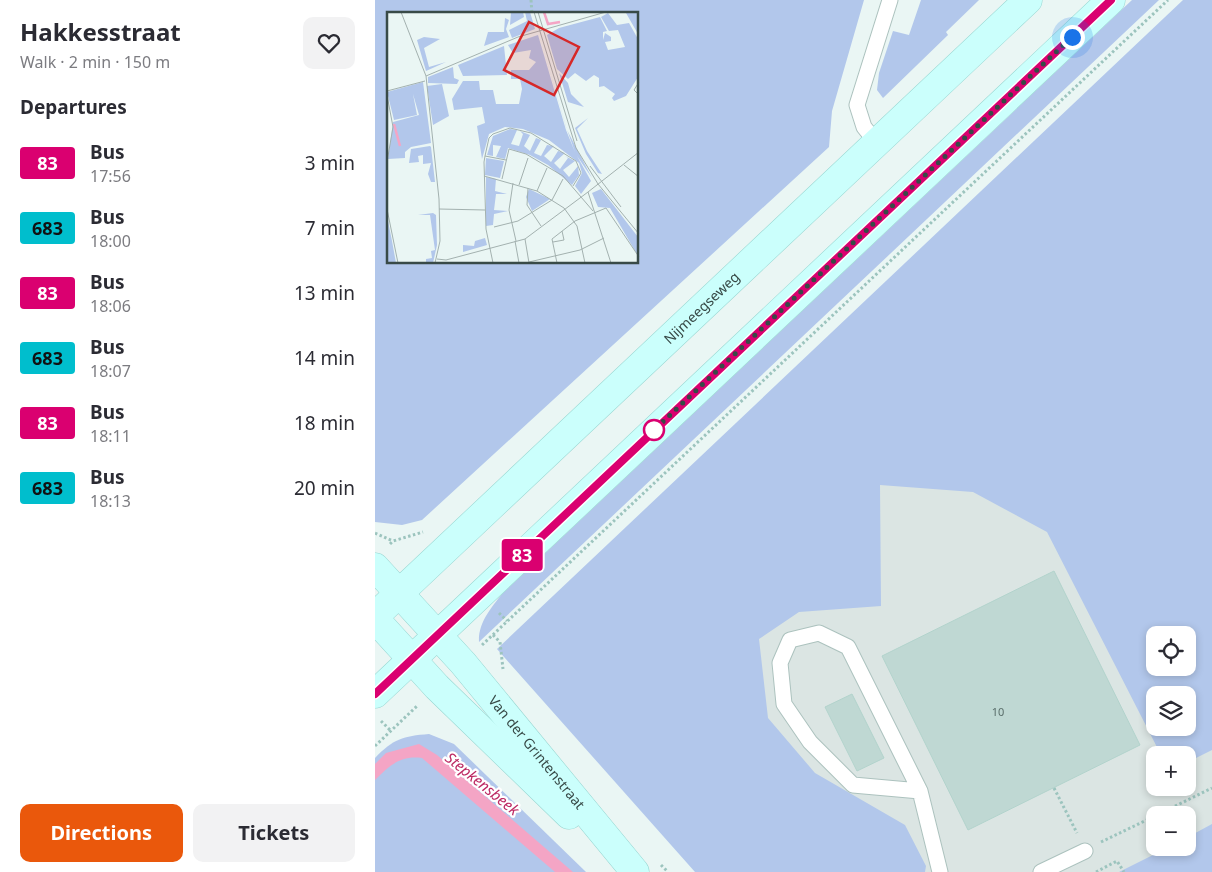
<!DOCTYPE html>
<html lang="en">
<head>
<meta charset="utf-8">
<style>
  :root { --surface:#fff; --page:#f2f2f3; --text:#2b2b33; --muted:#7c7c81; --accent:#ea580c }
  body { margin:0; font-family:"Noto Sans",sans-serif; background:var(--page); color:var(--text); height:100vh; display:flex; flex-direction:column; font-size:19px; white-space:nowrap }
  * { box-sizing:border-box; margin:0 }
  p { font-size:16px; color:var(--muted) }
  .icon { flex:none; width:28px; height:28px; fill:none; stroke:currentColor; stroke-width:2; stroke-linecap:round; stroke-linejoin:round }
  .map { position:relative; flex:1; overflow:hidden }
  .side { display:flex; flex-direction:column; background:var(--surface); width:375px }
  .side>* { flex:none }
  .badge { padding:0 10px; border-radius:4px; font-size:18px; line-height:32px }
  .buttons { position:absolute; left:771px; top:626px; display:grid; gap:10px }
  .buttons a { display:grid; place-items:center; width:50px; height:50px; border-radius:10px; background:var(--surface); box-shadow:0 2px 8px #0003; font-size:25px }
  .you { position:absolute; width:25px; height:25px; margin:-12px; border:4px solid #fff; border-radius:50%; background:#1a73e8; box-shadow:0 0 0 8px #1a73e833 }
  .map>.badge { position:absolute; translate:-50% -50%; box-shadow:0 0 0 2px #fff }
  h2 { padding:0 20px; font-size:19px; line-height:45px }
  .round { display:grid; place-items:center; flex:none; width:52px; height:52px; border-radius:10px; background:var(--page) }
  .headline { display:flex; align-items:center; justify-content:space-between; height:85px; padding:0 20px }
  h1 { font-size:24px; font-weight:700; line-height:38px }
  .button { display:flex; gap:10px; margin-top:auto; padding:10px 20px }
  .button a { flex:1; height:58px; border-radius:10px; background:var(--accent); color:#fff; font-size:20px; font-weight:700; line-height:58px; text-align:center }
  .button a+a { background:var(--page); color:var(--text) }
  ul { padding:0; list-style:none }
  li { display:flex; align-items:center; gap:15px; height:65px; padding:0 20px }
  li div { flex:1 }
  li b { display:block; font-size:19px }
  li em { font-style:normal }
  li .badge { min-width:55px; font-weight:700; text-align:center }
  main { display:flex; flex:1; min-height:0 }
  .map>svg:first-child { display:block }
</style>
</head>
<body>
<main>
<section class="side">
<div class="headline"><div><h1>Hakkesstraat</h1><p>Walk · 2 min · 150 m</p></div><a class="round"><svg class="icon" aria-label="heart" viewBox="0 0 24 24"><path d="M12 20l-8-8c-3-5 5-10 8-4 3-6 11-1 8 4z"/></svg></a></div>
<h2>Departures</h2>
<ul>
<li><span class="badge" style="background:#da0070;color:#fff">83</span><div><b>Bus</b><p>17:56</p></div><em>3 min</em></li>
<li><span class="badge" style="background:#00becd;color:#111">683</span><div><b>Bus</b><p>18:00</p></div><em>7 min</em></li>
<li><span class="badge" style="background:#da0070;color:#fff">83</span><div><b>Bus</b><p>18:06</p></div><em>13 min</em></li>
<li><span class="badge" style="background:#00becd;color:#111">683</span><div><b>Bus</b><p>18:07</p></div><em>14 min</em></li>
<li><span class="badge" style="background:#da0070;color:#fff">83</span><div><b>Bus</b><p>18:11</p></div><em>18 min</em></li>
<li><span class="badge" style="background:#00becd;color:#111">683</span><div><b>Bus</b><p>18:13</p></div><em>20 min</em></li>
</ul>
<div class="button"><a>Directions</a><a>Tickets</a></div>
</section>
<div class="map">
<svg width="837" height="872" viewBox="0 0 837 872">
  <rect width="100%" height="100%" fill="#eaf6f4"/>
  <!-- industrial -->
  <path fill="#dbe5e3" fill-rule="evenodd" d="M 837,10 L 837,872 L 365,872 L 127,651 ZM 780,635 L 812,635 L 812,668 L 780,668 ZM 780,695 L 812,695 L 812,728 L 780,728 ZM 780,755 L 812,755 L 812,788 L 780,788 ZM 780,815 L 812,815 L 812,848 L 780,848 Z"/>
  <!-- green -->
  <g fill="#b2c7eb" fill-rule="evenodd">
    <path d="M 0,0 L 489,0 L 457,111 L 454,147 L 47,520 L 27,525 L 0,522 ZM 14,14 L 262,14 L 262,262 L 14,262 Z"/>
    <path d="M 546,0 L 604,0 L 571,32 L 573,35 L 508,98 L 502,90 L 504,73 L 518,31 L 534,35 Z"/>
    <path d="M 757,0 L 784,0 L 104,642 C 103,623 116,608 127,594 Z"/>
    <path d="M 808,0 L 837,0 L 837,750 L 813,762 L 812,755 L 786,755 L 672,532 L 598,492 L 505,485 L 506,606 L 424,612 L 384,639 L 393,718 L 440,773 L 530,825 L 551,866 L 550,872 L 320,872 L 122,649 ZM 780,635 L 812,635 L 812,668 L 780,668 ZM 780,695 L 812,695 L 812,728 L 780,728 Z"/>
    <path d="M 54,734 L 79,744 L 211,872 L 0,872 L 0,758 C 18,739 28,736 54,734 Z"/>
    <path d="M 837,824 L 837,872 L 744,872 L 792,848 L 812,848 L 813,837 Z"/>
  </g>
  <!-- water -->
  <path fill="#f4a5c5" d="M 44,744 L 62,755 L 198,872 L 180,872 L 47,758 C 25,755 14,766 0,780 L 0,764 L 11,753 Z"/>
  <!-- building -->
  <g fill="#bfd8d3" stroke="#b2d3cc">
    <path d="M 679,571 L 765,745 L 593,830 L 507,656 Z"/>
    <path d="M 477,694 L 509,758 L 482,771 L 450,707 Z"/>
  </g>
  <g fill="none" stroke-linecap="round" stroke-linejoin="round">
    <!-- lane casing -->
    <g stroke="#acc2be" stroke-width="17">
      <g id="lane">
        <path d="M 501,142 L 489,127 L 482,105 L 515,0"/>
        <path d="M 545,791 L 478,785 L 435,742 L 409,704 L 405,663 L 415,640 L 444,633 L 473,647 L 545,791 L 565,872"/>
        <path d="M 666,872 L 710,851"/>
      </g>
    </g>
    <!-- secondary casing -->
    <g stroke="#96d5d0" stroke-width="29">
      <g id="secondary">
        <path id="s1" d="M 0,567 L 88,663 L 260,872"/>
        <path id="s2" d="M 0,616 L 653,0"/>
        <path d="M 0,619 L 62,687 L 194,815"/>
        <path d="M 0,694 L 736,0"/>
      </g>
    </g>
    <!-- path -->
    <g stroke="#9cc4be" stroke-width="3" stroke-dasharray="2.5 2.5" stroke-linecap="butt">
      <path d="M 156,0 L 157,14"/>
      <path d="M 0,533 L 18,541"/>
      <path d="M 15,544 L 18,541 L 48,532"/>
      <path d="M 124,613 L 132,621"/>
      <path d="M 118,635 L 125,642 L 128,669"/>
      <path d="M 107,645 L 793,0"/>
      <path d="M 6,721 L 16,731"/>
      <path d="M 0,746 L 42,706"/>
      <path d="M 679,788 L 702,833"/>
      <path d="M 782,815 L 837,788"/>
      <path d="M 726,842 L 780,816"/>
      <path d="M 286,865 L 293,872"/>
      <path d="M 721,872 L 742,861 L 749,872"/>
    </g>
    <!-- lane -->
    <use href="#lane" stroke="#fff" stroke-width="15"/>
    <!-- secondary -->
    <use href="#secondary" stroke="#cbfffc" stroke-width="28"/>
  </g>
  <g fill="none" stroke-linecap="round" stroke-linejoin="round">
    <!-- line casing -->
    <g stroke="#fff" stroke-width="11">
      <path id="line" d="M 0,694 L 736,0"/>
    </g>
    <!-- line -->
    <use href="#line" stroke="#da0070" stroke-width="8"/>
    <!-- walk -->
    <path stroke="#384a47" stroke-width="5" stroke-dasharray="0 9" d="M 279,430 L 277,432 L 697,37"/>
  </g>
  <!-- markers -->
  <circle fill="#fff" stroke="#da0070" stroke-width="2.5" cx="279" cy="430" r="10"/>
  <g text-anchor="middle" stroke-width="4.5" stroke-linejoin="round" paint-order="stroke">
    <!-- number labels -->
    <g font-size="11" fill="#5a6e6a">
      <text x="623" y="716">10</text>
    </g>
    <!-- street labels -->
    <g font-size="14" fill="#384a47" stroke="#fff">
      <text dy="5" stroke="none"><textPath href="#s2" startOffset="449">Nijmeegseweg</textPath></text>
      <text dy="5" stroke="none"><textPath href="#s1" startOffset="246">Van der Grintenstraat</textPath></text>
    </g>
    <!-- water labels -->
    <g font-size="15" font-style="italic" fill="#bd2a64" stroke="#fff">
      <text transform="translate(107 784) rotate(39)" y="5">Stepkensbeek</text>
    </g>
  </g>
  <!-- overview -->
  <g transform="translate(12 12)">
    <rect width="251" height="251" fill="#eaf6f4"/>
    <path d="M 124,0 L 136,0 L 137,5 L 123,13 ZM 138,0 L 143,0 L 148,17 L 125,26 L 122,18 L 140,9 ZM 251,0 L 252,0 L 251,22 L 239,1 ZM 221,1 L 230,13 L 242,11 L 251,27 L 251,65 L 239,84 L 227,89 L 225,86 L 228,82 L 217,74 L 212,75 L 212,66 L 207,63 L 199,69 L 188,61 L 181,67 L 170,57 L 160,23 L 172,16 L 213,5 L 220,19 L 216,20 L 216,28 L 218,21 L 224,25 L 224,29 L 218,30 L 221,38 L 238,35 L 231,18 L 222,19 L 214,5 ZM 118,6 L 122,8 L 119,17 L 122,25 L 97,34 L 101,20 L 117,20 ZM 152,22 L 180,118 L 205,166 L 190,144 L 204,169 L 194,182 L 188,174 L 195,161 L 192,151 L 162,128 L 136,117 L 118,115 L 102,122 L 95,147 L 90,114 L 98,111 L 95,95 L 67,98 L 65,87 L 76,69 L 92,69 L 93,78 L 106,78 L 109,92 L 132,92 L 135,77 L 133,67 L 124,67 L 124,58 L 142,58 L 149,50 L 142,46 L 144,38 L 126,41 L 121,33 L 151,23 L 179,118 L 188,140 L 179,115 ZM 37,25 L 53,27 L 37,36 L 42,55 L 59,50 L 39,59 L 30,28 ZM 117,34 L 120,63 L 76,64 L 71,53 ZM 66,55 L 67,66 L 72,68 L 70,72 L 41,71 L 41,65 ZM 172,61 L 181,71 L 184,82 L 197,95 L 181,90 ZM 36,70 L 44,131 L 24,135 L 18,140 L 18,146 L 1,147 L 6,110 L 32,103 L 26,82 L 30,103 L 7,108 L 0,80 ZM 55,72 L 62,104 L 46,113 L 40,74 ZM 201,106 L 190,117 L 200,139 L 215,162 L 211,161 L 199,142 L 188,116 ZM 123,117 L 130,118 L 124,132 L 132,134 L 136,122 L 133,119 L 143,123 L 137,134 L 143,139 L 149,126 L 154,128 L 147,141 L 154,144 L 160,133 L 167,134 L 157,144 L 164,150 L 171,139 L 178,141 L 167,151 L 173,157 L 181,146 L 178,144 L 188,149 L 176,158 L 182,165 L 191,154 L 192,163 L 185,173 L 161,153 L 143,143 L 121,136 L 118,147 L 109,145 L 114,134 L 106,133 L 106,144 L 100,143 L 106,124 ZM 43,134 L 44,135 L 48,170 L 44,170 L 41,162 L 44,151 L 36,152 L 36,143 L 31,144 L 32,150 L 22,151 L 24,137 ZM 99,146 L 117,149 L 113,166 L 98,163 ZM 99,165 L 109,167 L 108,179 L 120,182 L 109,182 L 107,198 L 121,199 L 107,202 L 106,213 L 99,214 ZM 142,177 L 163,187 L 145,199 L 139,185 ZM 214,177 L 251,225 L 251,244 L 223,196 L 211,195 L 205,181 ZM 46,201 L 49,203 L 50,233 L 46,251 L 39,251 L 39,247 L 45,246 L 44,239 L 48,238 L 43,203 L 31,203 ZM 0,204 L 5,229 L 9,251 L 0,251 ZM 98,226 L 100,233 L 76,240 L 76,233 L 87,234 L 88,229 Z" fill="#b2c7eb"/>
    <path fill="none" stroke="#f4a5c5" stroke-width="2.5" d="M 157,0 L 161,12 L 173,10M 7,112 L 13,134"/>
    <path fill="none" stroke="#a3b1af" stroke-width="1" d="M 14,0 L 39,64 L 52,187 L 53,229 L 48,251M 147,0 L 189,136 L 211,172 L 252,222M 151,0 L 190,129M 39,64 L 131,25 L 219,0M 252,70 L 247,78 L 252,83M 0,79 L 38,69M 0,83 L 6,115 L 0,150M 98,144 L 102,126 L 106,122 L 123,116 L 144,121 L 189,149 L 194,161 L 186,174M 237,153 L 252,165M 203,154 L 234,195M 97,164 L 150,179 L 177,196M 115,167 L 122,137 L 139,142 L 176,164 L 206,199M 126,171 L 122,198 L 129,229M 132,173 L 141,146M 141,176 L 140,193 L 154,214M 150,179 L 160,156M 201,180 L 224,251M 201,180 L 252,140M 177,196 L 190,214 L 198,251M 0,197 L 11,251M 52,197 L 98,198M 107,215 L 131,209 L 165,188 L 176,167M 138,227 L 142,251M 128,229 L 132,251M 166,230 L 177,228 L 175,219M 50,247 L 59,248 L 138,227 L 201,180M 142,250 L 193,238 L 217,226M 106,251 L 99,217 L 97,150 L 98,144 L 119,148M 170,251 L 165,227 L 188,209 L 219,196 L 252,245"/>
    <path fill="#d62828" fill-opacity="0.15" stroke="#d62828" stroke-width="2.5" d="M 142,10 L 192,35 L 167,83 L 117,58 Z"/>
    <rect width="251" height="251" fill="none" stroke="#384a47" stroke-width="2.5"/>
  </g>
</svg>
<div class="buttons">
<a><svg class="icon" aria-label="locate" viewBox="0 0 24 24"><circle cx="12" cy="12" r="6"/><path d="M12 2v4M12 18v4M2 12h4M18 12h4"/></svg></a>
<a><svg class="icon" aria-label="layers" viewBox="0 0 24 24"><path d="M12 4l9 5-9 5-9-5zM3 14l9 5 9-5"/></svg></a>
<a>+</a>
<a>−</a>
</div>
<div class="you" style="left:697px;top:37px"></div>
<b class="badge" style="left:147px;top:555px;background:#da0070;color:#fff">83</b>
</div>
</main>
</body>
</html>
